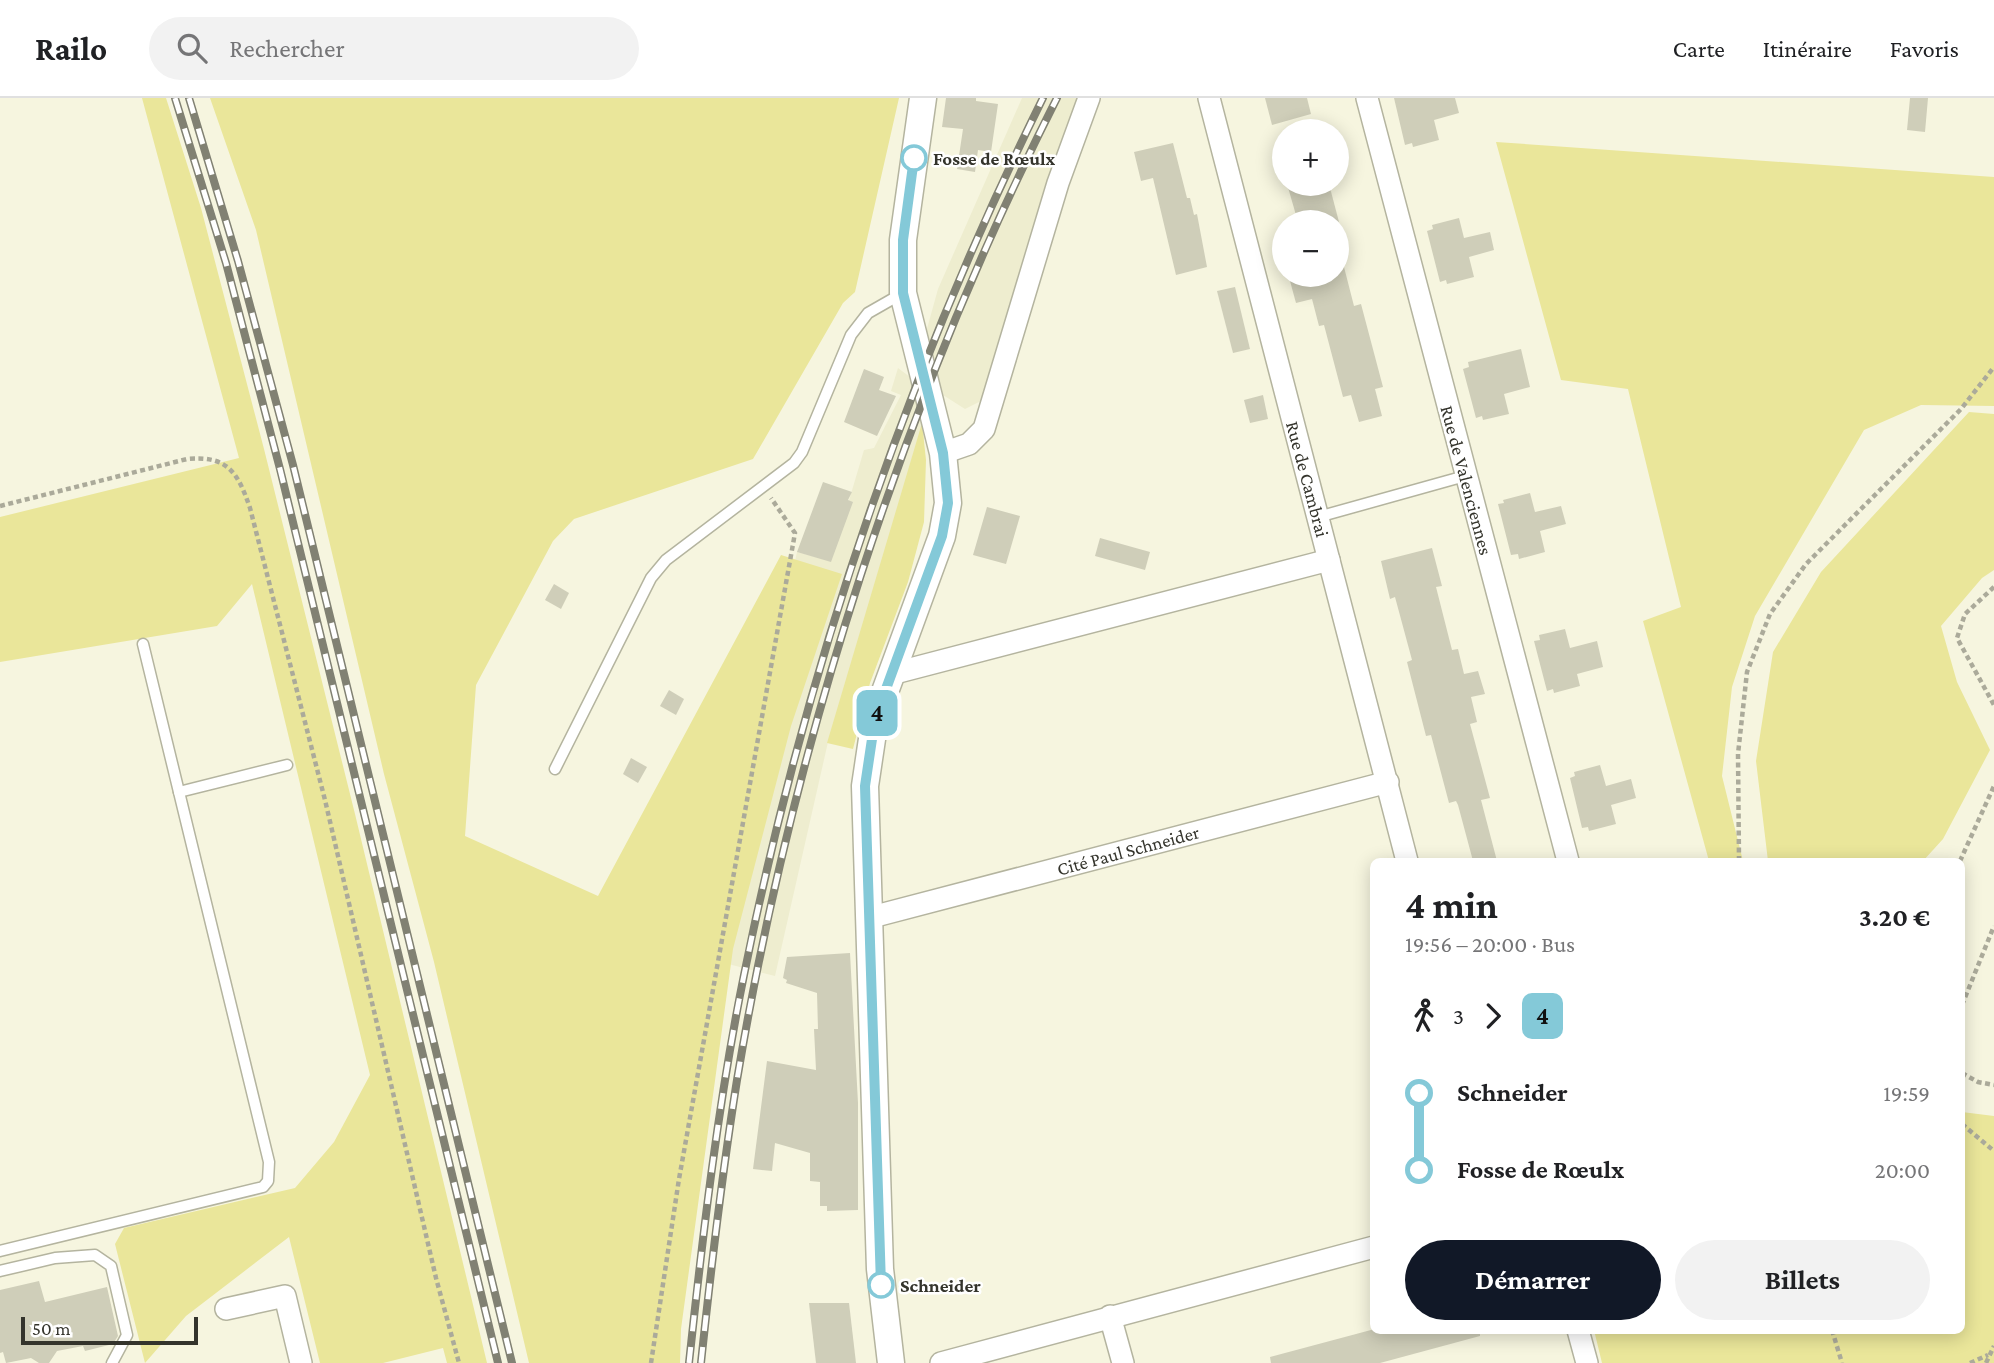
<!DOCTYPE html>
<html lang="fr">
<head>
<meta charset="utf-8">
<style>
  :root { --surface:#fff; --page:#f2f2f2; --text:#202124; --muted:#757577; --line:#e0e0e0; --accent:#111827 }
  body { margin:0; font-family:"Crimson Pro",serif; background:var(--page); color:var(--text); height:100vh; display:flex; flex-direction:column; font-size:26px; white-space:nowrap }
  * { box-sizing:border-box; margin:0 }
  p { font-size:23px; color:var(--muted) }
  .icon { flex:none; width:38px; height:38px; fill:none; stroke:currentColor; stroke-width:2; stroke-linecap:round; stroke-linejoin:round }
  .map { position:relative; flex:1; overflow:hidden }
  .sheet { position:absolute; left:1370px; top:760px; width:595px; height:476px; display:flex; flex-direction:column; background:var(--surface); border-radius:10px; box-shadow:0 4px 18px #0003 }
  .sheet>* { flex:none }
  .badge { padding:0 14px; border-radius:10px; font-size:24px; line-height:46px }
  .fabs { position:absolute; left:1272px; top:21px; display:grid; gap:14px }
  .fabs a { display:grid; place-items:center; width:77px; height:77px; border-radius:50%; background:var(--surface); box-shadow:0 4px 18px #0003; font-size:35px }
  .scale { position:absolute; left:21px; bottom:18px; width:177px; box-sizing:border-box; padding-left:7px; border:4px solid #34342c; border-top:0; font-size:19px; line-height:24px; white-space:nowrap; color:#34342c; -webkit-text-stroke:5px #fff; paint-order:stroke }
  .map>.badge { position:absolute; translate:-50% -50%; box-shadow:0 0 0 4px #fff }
  .legs { display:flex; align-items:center; gap:10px; height:77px; padding:0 35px; font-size:23px }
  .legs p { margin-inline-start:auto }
  .head { display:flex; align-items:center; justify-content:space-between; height:119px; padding:0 35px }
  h1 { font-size:38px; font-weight:700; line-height:52px }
  .cta { display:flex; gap:14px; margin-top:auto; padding:14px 35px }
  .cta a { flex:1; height:80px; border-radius:42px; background:var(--accent); color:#fff; font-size:28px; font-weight:700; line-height:80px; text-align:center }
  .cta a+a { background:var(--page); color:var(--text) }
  ul { padding:0 35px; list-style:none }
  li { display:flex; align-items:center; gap:24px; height:77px; font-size:26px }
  li i { display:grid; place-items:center; width:10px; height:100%; margin:0 9px; background:currentColor }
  li i::after { content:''; width:18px; height:18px; margin:-9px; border:5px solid; border-radius:50%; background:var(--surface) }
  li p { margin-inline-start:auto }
  li:first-child i { background:linear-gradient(#0000 50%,currentColor 0) }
  li:last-child i { background:linear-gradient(currentColor 50%,#0000 0) }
  header { display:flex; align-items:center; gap:42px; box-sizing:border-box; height:98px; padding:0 35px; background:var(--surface); border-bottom:2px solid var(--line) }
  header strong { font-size:33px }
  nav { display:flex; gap:38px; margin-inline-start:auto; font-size:24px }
  .search { width:490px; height:63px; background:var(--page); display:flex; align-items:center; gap:18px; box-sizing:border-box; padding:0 24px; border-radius:38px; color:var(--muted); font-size:26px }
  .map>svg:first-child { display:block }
</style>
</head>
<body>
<header>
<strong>Railo</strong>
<div class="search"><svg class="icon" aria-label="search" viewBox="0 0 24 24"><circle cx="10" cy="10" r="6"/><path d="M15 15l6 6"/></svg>Rechercher</div>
<nav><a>Carte</a><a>Itinéraire</a><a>Favoris</a></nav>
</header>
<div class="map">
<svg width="1994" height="1265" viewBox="0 0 1994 1265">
  <rect width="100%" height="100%" fill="#f6f5df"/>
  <!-- built -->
  <path fill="#eeedcf" d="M 1022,0 L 1081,0 L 983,302 L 965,311 L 943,297 L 922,346 L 828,644 L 775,878 L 709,861 L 797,454 L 831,463 L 864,352 L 874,350 L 901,297 L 891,293 L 898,270 L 910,279 L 920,256 L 938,191 Z"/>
  <!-- green -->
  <g fill="#eae69a">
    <path d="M 142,0 L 166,0 L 201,110 L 264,351 L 355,716 L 487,1265 L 447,1265 L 443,1250 L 383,1265 L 320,1265 L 289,1139 L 186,1218 L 145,1265 L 115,1146 L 124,1130 L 295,1090 L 334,1044 L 370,977 L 252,486 L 217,528 L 0,564 L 0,419 L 239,360 Z"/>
    <path d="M 210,0 L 899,0 L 855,194 L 843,205 L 753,361 L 574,421 L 553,443 L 476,587 L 465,738 L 598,798 L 781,457 L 842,476 L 791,628 L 733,851 L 681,1231 L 680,1265 L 529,1265 L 434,864 L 384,676 L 256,132 Z"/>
    <path d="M 1496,44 L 1994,79 L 1994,308 L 1921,307 L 1864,332 L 1755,518 L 1732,589 L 1722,678 L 1743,763 L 1709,763 L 1643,523 L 1681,509 L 1628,291 L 1561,282 Z"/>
    <path d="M 1969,314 L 1994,316 L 1994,472 L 1982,480 L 1941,528 L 1957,584 L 1990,652 L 1943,741 L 1923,763 L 1768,763 L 1756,663 L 1773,554 L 1821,474 Z"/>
    <path d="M 922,325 L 926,362 L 924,424 L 908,484 L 870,585 L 853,651 L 827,645 Z"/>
    <path d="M 1962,1014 L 1994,1018 L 1994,1265 L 1602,1265 L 1594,1232 L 1962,1232 Z"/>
  </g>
  <!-- building -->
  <g fill="#cfceb9">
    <path d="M 946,0 L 976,0 L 976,3 L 998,6 L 991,54 L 978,52 L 975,74 L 957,71 L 963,31 L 942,29 Z"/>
    <path d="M 1265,0 L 1307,0 L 1311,16 L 1272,27 Z"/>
    <path d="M 1394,0 L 1455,0 L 1459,15 L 1434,22 L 1439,42 L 1413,49 L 1412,45 L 1405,47 Z"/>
    <path d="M 1910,0 L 1928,0 L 1925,34 L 1907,32 Z"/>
    <path d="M 1173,45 L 1187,100 L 1190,100 L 1194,117 L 1197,116 L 1207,169 L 1176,177 L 1153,80 L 1141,83 L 1134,54 Z"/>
    <path d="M 1287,86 L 1329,86 L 1339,124 L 1298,124 Z"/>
    <path d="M 1459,120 L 1464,140 L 1490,134 L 1494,152 L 1469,159 L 1474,179 L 1447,186 L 1446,182 L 1440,184 L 1427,133 L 1433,131 L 1432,127 Z"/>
    <path d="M 1344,169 L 1354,208 L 1361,206 L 1383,289 L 1375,291 L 1382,318 L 1359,324 L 1351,297 L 1343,299 L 1324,227 L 1319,228 L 1312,201 L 1296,205 L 1290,183 L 1313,177 L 1337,177 L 1337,171 Z"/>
    <path d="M 1235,189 L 1250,251 L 1233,255 L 1217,193 Z"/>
    <path d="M 1521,251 L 1530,289 L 1504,296 L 1509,316 L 1483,322 L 1482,318 L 1476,320 L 1463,271 L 1469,269 L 1468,264 Z"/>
    <path d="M 864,271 L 884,279 L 879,292 L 896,298 L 877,338 L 844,324 Z"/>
    <path d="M 1263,297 L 1268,321 L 1250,325 L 1244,302 Z"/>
    <path d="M 823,384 L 852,394 L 848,402 L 853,404 L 831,464 L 797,454 Z"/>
    <path d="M 1530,395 L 1535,414 L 1561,408 L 1566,426 L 1540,433 L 1545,454 L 1519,461 L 1518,456 L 1511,457 L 1498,406 L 1504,405 L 1503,402 Z"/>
    <path d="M 987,409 L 1020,418 L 1006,466 L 973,457 Z"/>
    <path d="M 1100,440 L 1150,454 L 1145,472 L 1095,458 Z"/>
    <path d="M 1432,450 L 1442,488 L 1436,489 L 1452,552 L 1458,551 L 1464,576 L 1478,573 L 1485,596 L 1471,599 L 1477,624 L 1470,626 L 1490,700 L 1481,702 L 1497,763 L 1473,763 L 1458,707 L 1456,703 L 1449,705 L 1431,637 L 1426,638 L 1407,564 L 1412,562 L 1395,499 L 1390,501 L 1381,463 Z"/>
    <path d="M 554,486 L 569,495 L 561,511 L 545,502 Z"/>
    <path d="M 1565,531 L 1570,550 L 1597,543 L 1603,569 L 1577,576 L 1580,588 L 1554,595 L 1553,591 L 1547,593 L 1534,543 L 1540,542 L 1539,537 Z"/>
    <path d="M 669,592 L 684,601 L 676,617 L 660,608 Z"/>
    <path d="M 631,660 L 647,669 L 638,685 L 623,676 Z"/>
    <path d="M 1600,667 L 1606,688 L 1631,681 L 1636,700 L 1611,707 L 1616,726 L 1589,733 L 1588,729 L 1582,730 L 1570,680 L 1575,678 L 1574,674 Z"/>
    <path d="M 850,855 L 858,1005 L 858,1112 L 827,1113 L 827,1108 L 820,1108 L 820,1084 L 810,1083 L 810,1055 L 775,1045 L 772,1073 L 753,1071 L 767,963 L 816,972 L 814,931 L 818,931 L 817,895 L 786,885 L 787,882 L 783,880 L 787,859 Z"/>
    <path d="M 39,1183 L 45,1204 L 107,1189 L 118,1238 L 113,1246 L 85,1253 L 83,1248 L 57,1253 L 49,1265 L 39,1265 L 31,1260 L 6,1265 L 3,1254 L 0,1255 L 0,1192 Z"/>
    <path d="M 809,1205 L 849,1205 L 856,1265 L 816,1265 Z"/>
    <path d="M 1371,1232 L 1480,1232 L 1480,1238 L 1380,1265 L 1271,1265 L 1270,1259 Z"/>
  </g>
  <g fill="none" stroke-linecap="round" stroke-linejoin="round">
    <!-- service casing -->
    <g stroke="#b4b49f" stroke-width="13">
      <g id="service">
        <path d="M 1318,419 L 1465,378"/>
        <path d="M 555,671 L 651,480 L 666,462 L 794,365 L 802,354 L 851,237 L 868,215 L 903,195"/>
        <path d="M 179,694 L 287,667"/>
        <path d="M 0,1153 L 263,1089 L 268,1083 L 269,1064 L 143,546"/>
        <path d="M 0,1173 L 55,1160 L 95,1157 L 111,1168 L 127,1237 L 112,1265"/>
      </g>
    </g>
    <!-- minor casing -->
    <g stroke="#b4b49f" stroke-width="24">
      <g id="minor">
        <path d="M 1209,0 L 1407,763"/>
        <path d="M 1367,0 L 1568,763"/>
        <path d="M 943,355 L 969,346 L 984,331 L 1058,85 L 1089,0"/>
        <path d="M 891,576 L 1329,462"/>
        <path d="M 868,820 L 1388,684"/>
        <path d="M 226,1211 L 285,1198 L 301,1265"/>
        <path d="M 1110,1218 L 1123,1265"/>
        <path d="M 1578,1232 L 1587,1265"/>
        <path d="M 941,1265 L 1374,1149"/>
      </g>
    </g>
    <!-- tertiary casing -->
    <g stroke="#b4b49f" stroke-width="29">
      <path id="tertiary" d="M 891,1265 L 880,1171 L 865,688 L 875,621 L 942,438 L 948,405 L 943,355 L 903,195 L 903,142 L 923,0"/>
    </g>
    <!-- path -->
    <g stroke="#abaa9a" stroke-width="4.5" stroke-dasharray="5 3.5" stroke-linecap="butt">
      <path d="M 0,408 L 187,361 C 228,357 238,375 250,410 L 325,702 L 436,1180 L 459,1265"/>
      <path d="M 1994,489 L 1965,516 L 1957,540 L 1994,607"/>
      <path d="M 1739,763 L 1738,656 L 1747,574 L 1770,516 L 1806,466 L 1961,311 L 1994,269"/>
      <path d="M 1960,763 L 1994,688"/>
      <path d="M 1962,907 L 1994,828"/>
      <path d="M 1962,975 L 1978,984 L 1994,987"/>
      <path d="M 1962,1026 L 1994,1053"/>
      <path d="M 1832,1232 L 1842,1265"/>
      <path d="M 651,1265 L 679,1081 L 795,435 L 771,400"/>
      <path d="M 1970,1265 L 1988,1257"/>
      <path d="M 1986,1265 L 1994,1248"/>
    </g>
    <!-- service -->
    <use href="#service" stroke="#fff" stroke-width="10"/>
    <!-- minor -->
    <use href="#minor" stroke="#fff" stroke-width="21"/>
    <!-- tertiary -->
    <use href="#tertiary" stroke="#fff" stroke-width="26"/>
    <!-- rail casing -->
    <g stroke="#818173" stroke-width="8">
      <g id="rail">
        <path d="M 175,0 L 226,165 L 280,371 L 498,1265"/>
        <path d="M 189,0 L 238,163 L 293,367 L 512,1265"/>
        <path d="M 689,1265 C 703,1135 718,1005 744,877 C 805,574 906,277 1043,0"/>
        <path d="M 701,1265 C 711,1170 722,1076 737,982 C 793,646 903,304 1057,0"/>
      </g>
    </g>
    <!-- rail -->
    <use href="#rail" stroke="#fff" stroke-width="5" stroke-dasharray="16" stroke-linecap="butt"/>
  </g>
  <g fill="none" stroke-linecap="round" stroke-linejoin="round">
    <!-- line-1 casing -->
    <g stroke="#fff" stroke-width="16">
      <path id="line-1" d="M 881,1187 L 865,688 L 875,621 L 942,438 L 948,405 L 943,355 L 903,195 L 903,142 L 914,60"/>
    </g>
    <!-- line-1 -->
    <use href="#line-1" stroke="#84c9d8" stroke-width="10"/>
  </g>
  <!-- markers -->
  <g fill="#fff" stroke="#84c9d8" stroke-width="3.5">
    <circle cx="914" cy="60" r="12"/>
    <circle cx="881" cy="1187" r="12"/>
  </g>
  <g text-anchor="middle" stroke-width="5" stroke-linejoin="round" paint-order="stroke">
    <!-- stop labels -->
    <g font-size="19" font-weight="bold" fill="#34342c" stroke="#fff" text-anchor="start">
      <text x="933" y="67">Fosse de Rœulx</text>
      <text x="900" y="1194">Schneider</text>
    </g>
    <!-- street labels -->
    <g font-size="19" fill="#34342c" stroke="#fff">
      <text transform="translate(1308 381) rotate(75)" y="7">Rue de Cambrai</text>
      <text transform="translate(1467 382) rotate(75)" y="7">Rue de Valenciennes</text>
      <text transform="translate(1128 752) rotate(-15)" y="7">Cité Paul Schneider</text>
    </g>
  </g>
</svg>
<div class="fabs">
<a>+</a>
<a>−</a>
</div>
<div class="scale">50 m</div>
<b class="badge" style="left:877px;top:615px;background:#84c9d8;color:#111">4</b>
<section class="sheet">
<div class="head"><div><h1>4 min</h1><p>19:56 – 20:00 · Bus</p></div><b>3.20 €</b></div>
<div class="legs"><svg class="icon" aria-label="walk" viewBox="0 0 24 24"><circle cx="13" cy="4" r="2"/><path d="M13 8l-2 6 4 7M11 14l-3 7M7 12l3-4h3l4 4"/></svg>3<svg class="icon" aria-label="forward" viewBox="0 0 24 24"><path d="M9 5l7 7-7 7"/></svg><b class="badge" style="background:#84c9d8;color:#111">4</b></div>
<ul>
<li><i style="color:#84c9d8"></i><b>Schneider</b><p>19:59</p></li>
<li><i style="color:#84c9d8"></i><b>Fosse de Rœulx</b><p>20:00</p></li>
</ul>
<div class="cta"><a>Démarrer</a><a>Billets</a></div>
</section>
</div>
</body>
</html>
